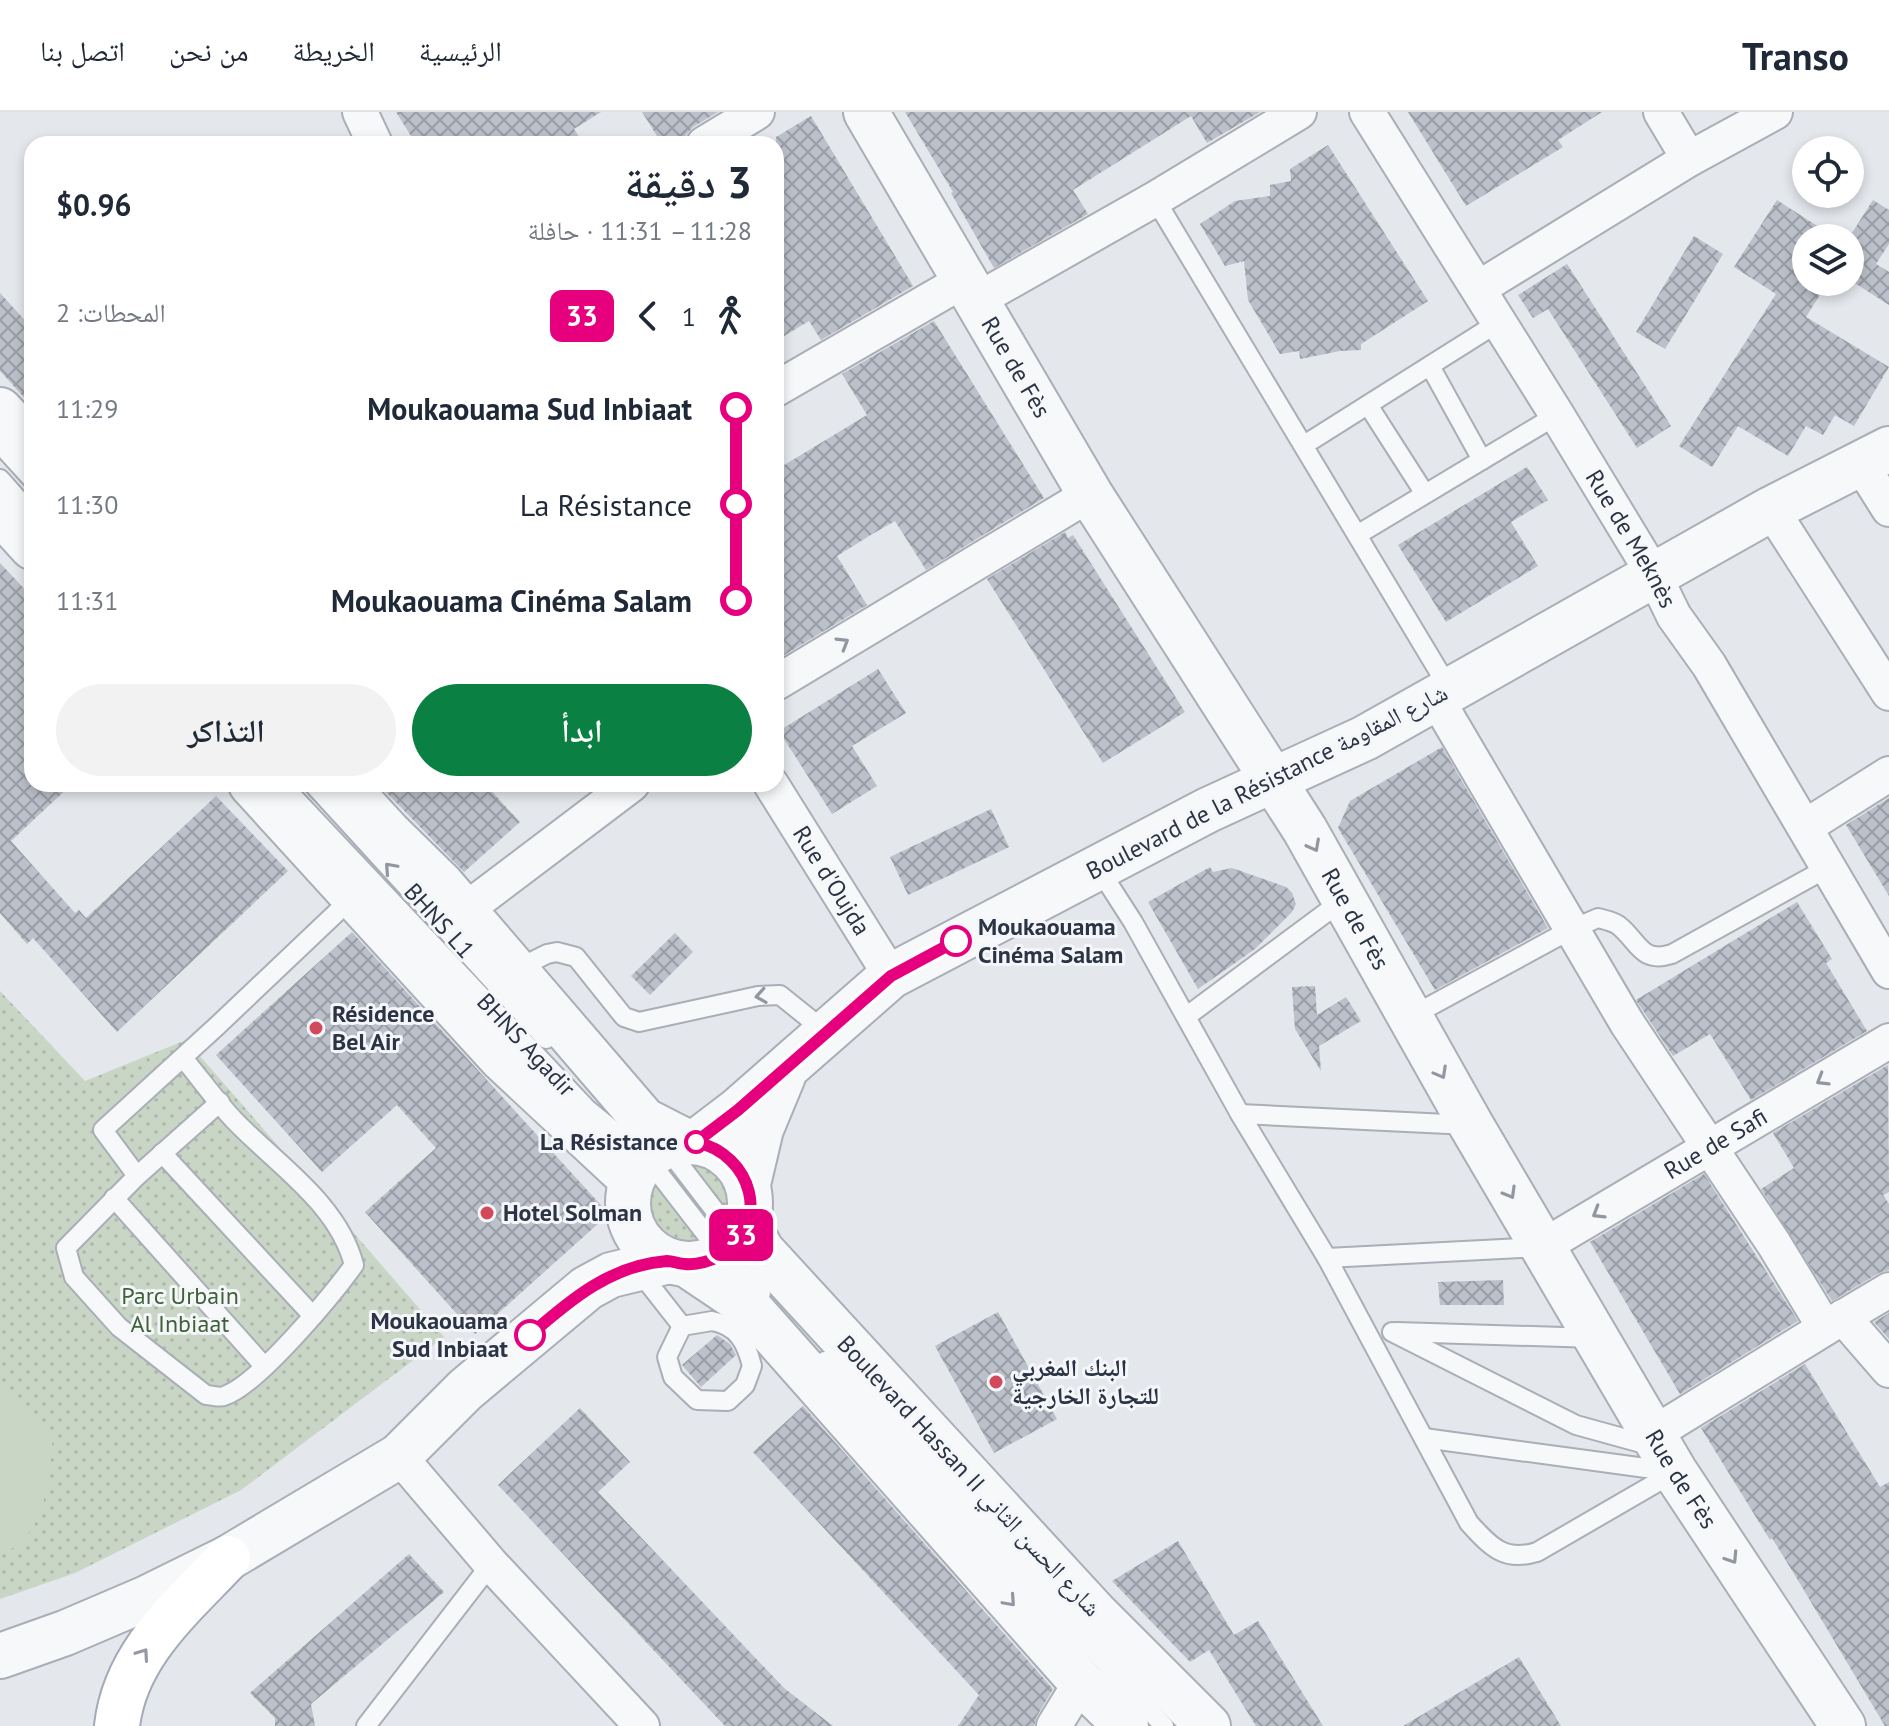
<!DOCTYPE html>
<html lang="ar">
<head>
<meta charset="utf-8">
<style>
  :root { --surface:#fff; --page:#f2f2f3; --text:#1f2937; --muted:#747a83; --line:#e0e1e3; --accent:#0b8043 }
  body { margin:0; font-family:"PT Sans","Noto Naskh Arabic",sans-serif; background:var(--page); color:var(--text); direction:rtl; height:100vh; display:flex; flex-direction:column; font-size:30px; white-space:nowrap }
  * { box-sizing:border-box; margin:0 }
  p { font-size:26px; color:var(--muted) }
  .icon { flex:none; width:44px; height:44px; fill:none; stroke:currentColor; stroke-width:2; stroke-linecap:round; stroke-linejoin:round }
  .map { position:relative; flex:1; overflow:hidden; direction:ltr }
  .sheet { position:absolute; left:24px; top:24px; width:760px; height:656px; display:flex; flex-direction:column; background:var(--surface); border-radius:24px; box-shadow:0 4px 12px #0003; direction:rtl }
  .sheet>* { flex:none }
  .badge { padding:0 16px; border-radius:12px; font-size:28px; line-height:52px }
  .controls { position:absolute; left:1792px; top:24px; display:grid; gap:16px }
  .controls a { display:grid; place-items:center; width:72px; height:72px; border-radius:50%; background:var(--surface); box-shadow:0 4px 12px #0003; font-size:40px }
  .map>.badge { position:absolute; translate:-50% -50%; box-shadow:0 0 0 4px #fff }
  .legs { display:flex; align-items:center; gap:12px; height:88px; padding:0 32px; font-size:26px }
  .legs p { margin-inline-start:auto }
  .overview { display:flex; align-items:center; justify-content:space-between; height:136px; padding:0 32px }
  h1 { font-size:44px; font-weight:600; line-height:60px }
  .action { display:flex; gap:16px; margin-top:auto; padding:16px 32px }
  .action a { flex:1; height:92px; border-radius:48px; background:var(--accent); color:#fff; font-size:32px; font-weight:600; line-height:92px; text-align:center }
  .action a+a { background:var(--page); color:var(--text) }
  ul { padding:0 32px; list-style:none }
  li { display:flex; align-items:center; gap:28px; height:96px; font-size:30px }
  li i { display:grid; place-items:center; width:12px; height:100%; margin:0 10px; background:currentColor }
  li i::after { content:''; width:20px; height:20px; margin:-10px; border:6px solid; border-radius:50%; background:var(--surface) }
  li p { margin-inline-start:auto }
  li:first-child i { background:linear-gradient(#0000 50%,currentColor 0) }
  li:last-child i { background:linear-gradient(currentColor 50%,#0000 0) }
  header { display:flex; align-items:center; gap:48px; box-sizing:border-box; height:112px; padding:0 40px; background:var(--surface); border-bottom:2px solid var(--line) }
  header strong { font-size:38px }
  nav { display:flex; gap:44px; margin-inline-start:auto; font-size:28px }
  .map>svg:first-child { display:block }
</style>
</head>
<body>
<header>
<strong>Transo</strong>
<nav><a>الرئيسية</a><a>الخريطة</a><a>من نحن</a><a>اتصل بنا</a></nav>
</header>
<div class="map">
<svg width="1889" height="1614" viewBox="0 0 1889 1614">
  <defs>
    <pattern id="green-dots" width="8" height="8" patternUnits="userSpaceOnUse" patternTransform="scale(2)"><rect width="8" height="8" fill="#c9d6c5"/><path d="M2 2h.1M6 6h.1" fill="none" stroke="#adb8ab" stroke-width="1.8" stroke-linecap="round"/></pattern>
    <pattern id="building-cross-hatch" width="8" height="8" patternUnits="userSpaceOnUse" patternTransform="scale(2)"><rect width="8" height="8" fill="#bbc0ca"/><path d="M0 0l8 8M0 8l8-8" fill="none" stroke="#989da6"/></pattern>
  </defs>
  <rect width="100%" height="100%" fill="#e4e7ec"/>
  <!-- green -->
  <g fill="url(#green-dots)">
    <path d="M 0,879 L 85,969 L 186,928 L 444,1225 L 241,1378 L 75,1461 L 0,1487 Z"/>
    <circle cx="689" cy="1090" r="48"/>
  </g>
  <!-- pitch -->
  <path fill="#c9d6c5" d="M 0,1268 L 53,1325 C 47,1372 49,1419 0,1444 Z"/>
  <!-- building -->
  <g fill="url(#building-cross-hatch)">
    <path d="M 396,0 L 601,0 L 574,17 L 584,32 L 416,32 Z"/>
    <path d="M 642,0 L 718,0 L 693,15 L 686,23 L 684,32 L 662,32 Z"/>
    <path d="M 905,0 L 1260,0 L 1207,31 L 1191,4 L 1073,78 L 1088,102 L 994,156 L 951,81 L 953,80 Z"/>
    <path d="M 1408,0 L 1602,0 L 1558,28 L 1563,35 L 1466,94 Z"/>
    <path d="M 811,4 L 913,174 L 821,228 L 809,209 L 776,229 L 776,25 Z"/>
    <path d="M 1328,33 L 1428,189 L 1361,232 L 1361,238 L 1340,239 L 1300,247 L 1299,239 L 1280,242 L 1248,188 L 1244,149 L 1225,154 L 1200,112 L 1235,89 L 1270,84 L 1270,73 L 1291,69 L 1290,57 Z"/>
    <path d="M 1777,88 L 1836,126 L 1806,126 L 1806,170 L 1828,170 L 1806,205 L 1889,255 L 1854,314 L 1835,303 L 1823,323 L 1806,314 L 1788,344 L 1738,314 L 1712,355 L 1679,334 L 1776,182 L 1734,155 Z"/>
    <path d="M 1873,88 L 1889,98 L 1889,132 L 1876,152 L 1889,160 L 1889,193 L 1850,168 L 1850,124 Z"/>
    <path d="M 1694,124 L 1723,142 L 1665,237 L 1636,220 Z"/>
    <path d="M 1567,152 L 1671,314 L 1637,336 L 1548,197 L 1533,206 L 1518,183 Z"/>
    <path d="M 0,181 L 32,216 L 32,294 L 0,259 Z"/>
    <path d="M 934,209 L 1044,386 L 926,458 L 895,409 L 874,421 L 837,444 L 867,493 L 776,548 L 776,358 L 867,303 L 842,262 Z"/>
    <path d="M 1527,355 L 1548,388 L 1511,410 L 1538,454 L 1446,510 L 1398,433 Z"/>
    <path d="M 1065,420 L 1068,426 L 1073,423 L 1185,600 L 1103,651 L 987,467 Z"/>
    <path d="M 0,451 L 32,485 L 32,672 L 72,672 L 11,729 L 75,801 L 79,798 L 86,806 L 216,684 L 288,759 L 117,920 L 33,826 L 27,832 L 0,801 Z"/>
    <path d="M 878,557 L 906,601 L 852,634 L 877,674 L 832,702 L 779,619 Z"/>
    <path d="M 1442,635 L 1548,816 L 1435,878 L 1338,716 L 1350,689 Z"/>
    <path d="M 378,672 L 485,672 L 520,710 L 464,760 Z"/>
    <path d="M 1889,686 L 1889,784 L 1846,713 Z"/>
    <path d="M 991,697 L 1009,735 L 908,783 L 890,745 Z"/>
    <path d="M 1210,755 L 1213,760 L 1232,756 L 1286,775 L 1292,781 L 1296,792 L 1292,800 L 1255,837 L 1198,877 L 1148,790 Z"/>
    <path d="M 1797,790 L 1832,847 L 1826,851 L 1867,919 L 1751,988 L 1710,922 L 1673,944 L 1636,888 Z"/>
    <path d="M 352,820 L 609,1102 L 475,1222 L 365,1100 L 436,1036 L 397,993 L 322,1060 L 216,943 Z"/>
    <path d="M 675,821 L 693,840 L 650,883 L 631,864 Z"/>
    <path d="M 1315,874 L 1317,903 L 1346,885 L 1361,909 L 1319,934 L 1321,959 L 1295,917 L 1292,875 Z"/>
    <path d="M 1888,953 L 1889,1080 L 1883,1083 L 1889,1092 L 1889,1158 L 1879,1161 L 1832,1189 L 1761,1077 L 1794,1056 L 1773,1021 Z"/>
    <path d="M 1704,1062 L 1798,1209 L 1680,1282 L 1590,1130 Z"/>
    <path d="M 1503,1168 L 1504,1193 L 1440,1193 L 1438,1170 Z"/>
    <path d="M 998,1200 L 1057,1307 L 994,1341 L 935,1234 Z"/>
    <path d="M 1889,1201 L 1889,1227 L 1874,1210 Z"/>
    <path d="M 717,1223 L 730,1232 L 736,1243 L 701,1275 L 682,1253 Z"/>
    <path d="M 1805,1252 L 1880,1375 L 1889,1370 L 1889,1614 L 1885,1614 L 1796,1465 L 1772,1426 L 1770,1428 L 1701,1316 Z"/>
    <path d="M 803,1294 L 1053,1577 L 1037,1604 L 1034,1614 L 958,1614 L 979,1583 L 753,1340 Z"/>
    <path d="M 580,1296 L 630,1350 L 598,1380 L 784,1576 L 833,1614 L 725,1614 L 498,1373 Z"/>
    <path d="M 1178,1429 L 1234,1523 L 1258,1509 L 1323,1614 L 1256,1614 L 1209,1538 L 1190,1550 L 1112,1469 Z"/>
    <path d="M 409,1442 L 444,1480 L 311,1592 L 315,1614 L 275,1614 L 275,1606 L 250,1581 Z"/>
    <path d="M 1519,1545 L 1561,1614 L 1403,1614 Z"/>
  </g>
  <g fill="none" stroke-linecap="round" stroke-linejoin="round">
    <!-- service casing -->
    <g stroke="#a9aeb7" stroke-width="22">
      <g id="service">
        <path d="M 1155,87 L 1450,578"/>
        <path d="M 1430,254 L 1482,348"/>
        <path d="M 1368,293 L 1425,382"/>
        <path d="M 0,332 L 32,367"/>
        <path d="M 1304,333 L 1499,210"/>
        <path d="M 0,367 L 32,403"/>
        <path d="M 1357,423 L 1557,303"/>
        <path d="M 281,672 L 587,997 L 647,1046 L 722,1143 L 761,1181"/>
        <path d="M 313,672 L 546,927"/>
        <path d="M 1097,754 L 1133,810 L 1240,1002 L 1327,1146 L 1469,1411 C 1491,1435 1504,1450 1537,1440 L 1675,1360"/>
        <path d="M 515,858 L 547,842 L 557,840 L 576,845 L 624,905 L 639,910 L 758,884 L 780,883 L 826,920"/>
        <path d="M 1187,904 L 1343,788"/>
        <path d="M 1410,905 L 1570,818 L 1598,806 C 1605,808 1612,809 1618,813 C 1639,829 1640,852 1672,842 L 1829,755"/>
        <path d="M 183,946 C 200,966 216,989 234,1008 C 276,1052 338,1091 354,1153 C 333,1182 257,1274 224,1284 C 219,1286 212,1283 206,1283 L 119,1215 L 74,1165 L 66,1136 L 137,1064 L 103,1018 L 217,914 L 354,784"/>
        <path d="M 1240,1002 L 1469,1013"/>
        <path d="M 663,1031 L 742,1134"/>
        <path d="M 162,1041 L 313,1204"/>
        <path d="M 137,1064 L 220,990"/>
        <path d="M 114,1086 L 264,1254"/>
        <path d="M 1327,1146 L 1540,1135"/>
        <path d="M 638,1158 L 682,1214"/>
        <path d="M 712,1209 C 738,1214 746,1230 752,1254 L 745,1273 L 728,1289 L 697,1288 L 673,1265 L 667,1245 L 682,1214 Z"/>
        <path d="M 1392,1220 L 1576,1313 L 1652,1334"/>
        <path d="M 1397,1220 L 1595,1226"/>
        <path d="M 825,1249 L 1164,1614"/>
        <path d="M 1424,1326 L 1668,1359"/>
        <path d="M 366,1614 L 491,1452"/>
      </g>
    </g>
    <!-- minor casing -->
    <g stroke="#a9aeb7" stroke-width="38">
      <g id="minor">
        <path d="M 360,0 L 375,32"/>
        <path id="s1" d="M 1367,0 L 1557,303 L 1654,463 L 1674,504 L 1709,553 L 1889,859"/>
        <path d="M 1661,0 L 1689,47"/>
        <path d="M 704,32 L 757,0"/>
        <path d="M 1479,176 L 1689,47 L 1775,0"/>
        <path d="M 977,188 L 1155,87 L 1299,0"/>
        <path d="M 776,277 L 966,167"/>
        <path d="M 1860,351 L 1889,397"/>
        <path d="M 1771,397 L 1889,581"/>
        <path d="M 776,571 L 1090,382"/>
        <path d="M 1436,586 L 1627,911 L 1774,1132 L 1825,1216 L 1653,1322"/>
        <path id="s2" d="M 771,672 L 891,864"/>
        <path d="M 1805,715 L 1889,662"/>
        <path d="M 464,799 L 632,672"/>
        <path id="s3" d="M 1542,1135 L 1889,929"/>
        <path d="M 1843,1205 L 1889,1258"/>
        <path d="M 1825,1216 L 1889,1178"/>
        <path d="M 399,1344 L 491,1452 L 642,1614"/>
        <path d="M 1054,1614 L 1081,1570"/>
      </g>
    </g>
    <!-- tertiary casing -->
    <g stroke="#a9aeb7" stroke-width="48">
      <g id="tertiary">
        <path id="s4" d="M 866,0 L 1090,382 L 1305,718 L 1471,1013 L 1675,1360 L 1843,1614"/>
        <path d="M 0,298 L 32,332"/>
        <path d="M 0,400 L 32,435"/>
        <path d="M 251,672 L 502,947 L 632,1068"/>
        <path d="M 344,672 L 389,721 L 442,773 L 644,1008 L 685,1029"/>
        <circle cx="689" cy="1091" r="61"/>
        <path d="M 696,1030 L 738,998 L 891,864 L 1208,698 L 1365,626 L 1771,397 L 1889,337"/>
        <path d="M 748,1072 L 761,1017 L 783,964"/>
        <path d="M 750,1101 L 751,1119 L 762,1139 L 1094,1500 L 1208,1614"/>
        <path d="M 686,1152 L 747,1193 L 1081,1570 L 1126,1614"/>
        <path d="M 0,1544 L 65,1521 L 147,1486 L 228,1446 L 399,1344 L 465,1278 L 587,1176 L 611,1163 L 669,1149"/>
      </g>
    </g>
    <!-- primary casing -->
    <g stroke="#a3abb8" stroke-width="48">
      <path id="primary" d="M 117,1614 C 125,1542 181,1496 228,1446"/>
    </g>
    <!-- service -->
    <use href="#service" stroke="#f7f8fa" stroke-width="18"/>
    <!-- minor -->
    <use href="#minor" stroke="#f7f8fa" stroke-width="34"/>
    <!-- tertiary -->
    <use href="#tertiary" stroke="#f7f8fa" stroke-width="44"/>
    <!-- primary -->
    <use href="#primary" stroke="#fff" stroke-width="44"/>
  </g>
  <!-- one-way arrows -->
  <defs><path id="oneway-chevron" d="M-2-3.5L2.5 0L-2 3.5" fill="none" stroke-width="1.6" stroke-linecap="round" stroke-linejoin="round" transform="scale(2)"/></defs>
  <g stroke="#9196a0">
    <use href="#oneway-chevron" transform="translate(843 531) rotate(-31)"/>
    <use href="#oneway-chevron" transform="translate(1314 734) rotate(62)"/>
    <use href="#oneway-chevron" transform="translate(390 756) rotate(-132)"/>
    <use href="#oneway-chevron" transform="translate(761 884) rotate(171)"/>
    <use href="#oneway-chevron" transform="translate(1441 961) rotate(61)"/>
    <use href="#oneway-chevron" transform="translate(1822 968) rotate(149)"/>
    <use href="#oneway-chevron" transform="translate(1510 1081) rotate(60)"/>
    <use href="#oneway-chevron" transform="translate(1598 1101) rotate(149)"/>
    <use href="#oneway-chevron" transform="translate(1732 1446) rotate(57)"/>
    <use href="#oneway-chevron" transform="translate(1010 1489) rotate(48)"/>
  </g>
  <use stroke="#959aa2" href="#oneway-chevron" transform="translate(143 1542) rotate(-55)"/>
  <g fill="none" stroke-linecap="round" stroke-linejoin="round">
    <!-- line-1 casing -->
    <g stroke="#fff" stroke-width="18">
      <path id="line-1" d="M 530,1223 C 570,1188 611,1153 667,1149 C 673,1149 679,1152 685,1152 C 697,1153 710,1149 720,1144 C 773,1113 752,1042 696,1030 L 738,998 L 891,864 L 956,829"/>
    </g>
    <!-- line-1 -->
    <use href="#line-1" stroke="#e6007e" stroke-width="12"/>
  </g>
  <!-- markers -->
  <g fill="#fff" stroke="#e6007e" stroke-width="4">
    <circle cx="956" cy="829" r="14"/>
    <circle cx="696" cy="1030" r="10"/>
    <circle cx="530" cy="1223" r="14"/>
  </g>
  <g fill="#d1495b" stroke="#f4f6f9" stroke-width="3">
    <circle cx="316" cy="916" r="8"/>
    <circle cx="487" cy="1101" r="8"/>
    <circle cx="996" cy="1270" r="8"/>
  </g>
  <g text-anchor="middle" stroke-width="6" stroke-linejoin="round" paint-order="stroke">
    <!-- street labels -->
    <g font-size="24" fill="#2b3445" stroke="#f4f6f9">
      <text dy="8" stroke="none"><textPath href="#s4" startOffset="296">Rue de Fès</textPath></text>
      <text dy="8" stroke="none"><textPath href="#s1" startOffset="502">Rue de Meknès</textPath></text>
      <text transform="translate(1267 670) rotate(-27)" y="8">Boulevard de la Résistance شارع المقاومة</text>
      <text dy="8" stroke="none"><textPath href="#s2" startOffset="114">Rue d'Oujda</textPath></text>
      <text dy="8" stroke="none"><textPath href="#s4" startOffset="944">Rue de Fès</textPath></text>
      <text transform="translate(439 809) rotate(48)" y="8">BHNS L1</text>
      <text transform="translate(526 933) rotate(47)" y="8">BHNS Agadir</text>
      <text dy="8" stroke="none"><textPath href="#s3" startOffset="202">Rue de Safi</textPath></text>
      <text transform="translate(969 1364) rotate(47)" y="8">Boulevard Hassan II شارع الحسن الثاني</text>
      <text dy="8" stroke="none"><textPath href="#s4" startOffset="1592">Rue de Fès</textPath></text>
    </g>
    <!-- stop labels -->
    <g font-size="24" font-weight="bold" fill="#2b3445" stroke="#f4f6f9" text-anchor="end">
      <text x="978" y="823" text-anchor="start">Moukaouama<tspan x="978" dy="28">Cinéma Salam</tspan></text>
      <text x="678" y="1038">La Résistance</text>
      <text x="508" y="1217">Moukaouama<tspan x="508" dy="28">Sud Inbiaat</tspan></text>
    </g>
    <!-- poi labels -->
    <g font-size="24" font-weight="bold" fill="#2b3445" stroke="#f4f6f9" text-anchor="start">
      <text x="332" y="910">Résidence<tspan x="332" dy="28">Bel Air</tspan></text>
      <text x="503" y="1109">Hotel Solman</text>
      <text x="1012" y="1264">البنك المغربي<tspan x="1012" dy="28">للتجارة الخارجية</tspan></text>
    </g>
    <!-- park labels -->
    <g font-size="24" fill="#3f6138" stroke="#f4f6f9">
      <text x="180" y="1192">Parc Urbain<tspan x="180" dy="28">Al Inbiaat</tspan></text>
    </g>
  </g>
</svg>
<div class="controls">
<a><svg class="icon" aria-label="locate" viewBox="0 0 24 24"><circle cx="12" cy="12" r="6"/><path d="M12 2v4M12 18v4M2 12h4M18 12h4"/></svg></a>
<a><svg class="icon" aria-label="layers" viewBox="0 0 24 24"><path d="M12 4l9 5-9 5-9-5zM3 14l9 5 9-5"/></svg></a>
</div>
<b class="badge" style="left:741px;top:1123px;background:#e6007e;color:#fff">33</b>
<section class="sheet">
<div class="overview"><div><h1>3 دقيقة</h1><p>11:28 – 11:31 · حافلة</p></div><b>$0.96</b></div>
<div class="legs"><svg class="icon" aria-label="walk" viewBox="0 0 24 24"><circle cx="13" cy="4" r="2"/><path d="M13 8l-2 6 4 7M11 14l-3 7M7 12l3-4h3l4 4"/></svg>1<svg class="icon" aria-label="back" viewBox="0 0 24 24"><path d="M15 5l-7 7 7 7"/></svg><b class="badge" style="background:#e6007e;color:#fff">33</b><p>المحطات: 2</p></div>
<ul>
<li><i style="color:#e6007e"></i><b>Moukaouama Sud Inbiaat</b><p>11:29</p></li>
<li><i style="color:#e6007e"></i><span>La Résistance</span><p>11:30</p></li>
<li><i style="color:#e6007e"></i><b>Moukaouama Cinéma Salam</b><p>11:31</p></li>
</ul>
<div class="action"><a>ابدأ</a><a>التذاكر</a></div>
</section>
</div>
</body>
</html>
